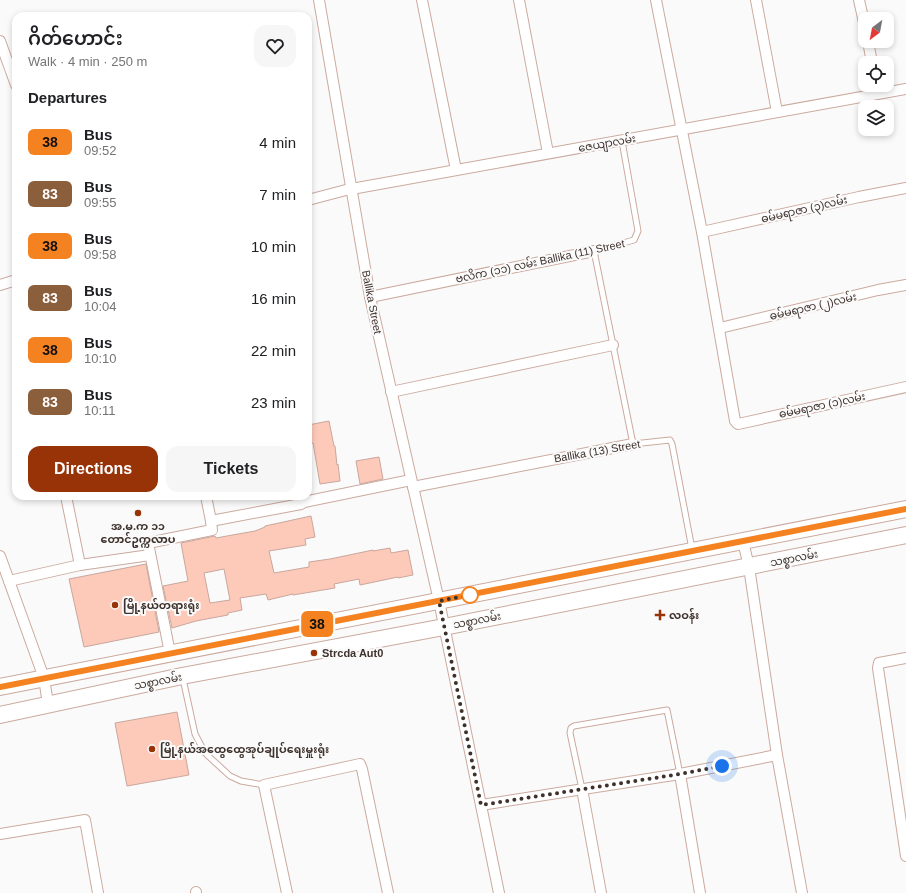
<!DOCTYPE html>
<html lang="en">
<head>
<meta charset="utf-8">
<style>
  :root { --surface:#fff; --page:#f6f6f6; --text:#202124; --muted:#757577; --accent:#983307 }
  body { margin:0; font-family:Helvetica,"Noto Sans Myanmar",sans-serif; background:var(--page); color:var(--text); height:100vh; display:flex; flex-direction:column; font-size:15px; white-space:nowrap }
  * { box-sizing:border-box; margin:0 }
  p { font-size:13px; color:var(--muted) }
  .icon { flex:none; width:22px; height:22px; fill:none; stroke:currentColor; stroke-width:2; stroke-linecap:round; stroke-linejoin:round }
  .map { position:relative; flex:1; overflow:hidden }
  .panel { position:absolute; left:12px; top:12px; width:300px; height:488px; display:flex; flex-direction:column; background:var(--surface); border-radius:12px; box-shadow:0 2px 6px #0003 }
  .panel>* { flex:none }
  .badge { padding:0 8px; border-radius:6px; font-size:14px; line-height:26px }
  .needle { width:26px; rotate:212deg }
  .tools { position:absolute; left:858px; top:12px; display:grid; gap:8px }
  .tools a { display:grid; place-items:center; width:36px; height:36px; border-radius:8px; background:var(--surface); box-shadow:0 2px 6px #0003; font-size:20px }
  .you { position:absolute; width:20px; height:20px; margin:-10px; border:3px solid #fff; border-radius:50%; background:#1a73e8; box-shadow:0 0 0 6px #1a73e833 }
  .map>.badge { position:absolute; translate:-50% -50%; box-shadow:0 0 0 2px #fff }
  h2 { padding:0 16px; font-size:15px; line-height:36px }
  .round { display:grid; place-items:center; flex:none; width:42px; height:42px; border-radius:12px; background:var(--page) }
  .head { display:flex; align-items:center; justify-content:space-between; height:68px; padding:0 16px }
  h1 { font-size:19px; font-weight:600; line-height:30px }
  .action { display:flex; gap:8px; margin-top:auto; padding:8px 16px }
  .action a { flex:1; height:46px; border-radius:12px; background:var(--accent); color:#fff; font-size:16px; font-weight:600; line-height:46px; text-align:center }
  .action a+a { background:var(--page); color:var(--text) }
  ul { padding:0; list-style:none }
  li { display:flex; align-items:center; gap:12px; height:52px; padding:0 16px }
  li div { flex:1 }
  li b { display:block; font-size:15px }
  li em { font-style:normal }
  li .badge { min-width:44px; font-weight:700; text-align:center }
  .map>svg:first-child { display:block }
</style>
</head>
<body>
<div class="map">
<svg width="906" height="893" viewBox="0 0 906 893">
  <rect width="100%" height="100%" fill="#fafafa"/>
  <!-- building -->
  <g fill="#fdcaba" stroke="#c9a79c" fill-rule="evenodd">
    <path d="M 329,421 L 334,446 L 335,446 L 337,465 L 338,464 L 340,481 L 320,484 L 313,443 L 308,444 L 308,425 Z"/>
    <path d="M 379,457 L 383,479 L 360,484 L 356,461 Z"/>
    <path d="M 311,516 L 315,537 L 305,539 L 306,545 L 269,551 L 274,573 L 309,567 L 309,562 L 330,559 L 373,550 L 373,551 L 390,548 L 391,553 L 408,550 L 413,575 L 398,578 L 398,577 L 360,585 L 359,579 L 334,584 L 335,588 L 293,595 L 293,594 L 268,600 L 266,594 L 240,598 L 242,610 L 228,613 L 228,615 L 196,621 L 172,628 L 163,586 L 188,581 L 181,543 L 215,536 L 216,538 L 227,536 L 255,531 L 265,527 L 265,526 ZM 224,569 L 230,600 L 210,603 L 204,573 Z"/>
    <path d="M 146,564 L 159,632 L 84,647 L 69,579 Z"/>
    <path d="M 177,712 L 189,775 L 127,786 L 115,723 Z"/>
  </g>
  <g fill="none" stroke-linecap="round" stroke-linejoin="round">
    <!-- lane casing -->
    <g stroke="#cbaa9f" stroke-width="7">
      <g id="lane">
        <path d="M 622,141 L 638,231 L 634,240 L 594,251 L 633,444 L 670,440 L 672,444 L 692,549"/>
        <path d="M 183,679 L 195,734 L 205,753 L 230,776 L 241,781 L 264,785"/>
        <path d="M 582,789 L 570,733 L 571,728 L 574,726 L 667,710 L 680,774"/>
      </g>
    </g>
    <!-- street casing -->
    <g stroke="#cbaa9f" stroke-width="12">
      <g id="street">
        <path d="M 319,0 L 370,297 L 439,601 L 499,893"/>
        <path d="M 422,0 L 456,170"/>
        <path d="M 519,0 L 548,153"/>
        <path d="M 656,0 L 702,232 L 735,421 L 738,424 L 906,387"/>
        <path d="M 756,0 L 777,112"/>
        <path d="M 859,0 L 865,27"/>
        <path d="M 0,41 L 16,85"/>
        <path d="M 868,41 L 872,63"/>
        <path d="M 308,200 L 346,190 L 906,89"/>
        <path d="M 702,232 L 859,197 L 906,188"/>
        <path d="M 0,285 L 16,280"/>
        <path d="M 370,297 L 594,251"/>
        <path d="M 720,328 L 878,290 L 906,285"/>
        <path d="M 391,392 L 613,345"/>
        <path d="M 413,487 L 633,444"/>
        <path d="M 66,496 L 80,565"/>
        <path d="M 206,496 L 211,521 L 301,504 L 304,502 L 304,496"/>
        <path d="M 304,502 L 411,480"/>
        <path d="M 743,541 L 749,567 L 777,755 L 802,893"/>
        <path d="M 0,556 L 44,678 L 48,704"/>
        <path d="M 9,581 L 80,565 L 150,555"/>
        <path d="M 170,653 L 148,543 L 212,530 L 211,521"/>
        <path d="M 906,658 L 879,663 L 878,668 L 906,856"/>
        <path d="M 680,774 L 700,893"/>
        <path d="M 582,789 L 601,893"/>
        <path d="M 481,805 L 680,774 L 777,755"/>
        <path d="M 0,834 L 85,820 L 98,893"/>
        <path d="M 196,892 L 196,893"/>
        <path d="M 287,893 L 264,785 L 360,764 L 362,769 L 388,893"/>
      </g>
    </g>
    <!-- primary casing -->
    <g stroke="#cbaa9f" stroke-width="18">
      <g id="primary">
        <path d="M 0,687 L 906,509"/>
        <path d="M 0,715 L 182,676 L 444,627 L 906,535"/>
      </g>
    </g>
    <!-- lane -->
    <use href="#lane" stroke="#fff" stroke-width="5"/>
    <!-- street -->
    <use href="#street" stroke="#fff" stroke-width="10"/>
    <!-- primary -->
    <use href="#primary" stroke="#fff" stroke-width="16"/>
  </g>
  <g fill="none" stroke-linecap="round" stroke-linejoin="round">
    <!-- line casing -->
    <g stroke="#fff" stroke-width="9">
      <path id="line" d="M 0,687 L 906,509"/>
    </g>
    <!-- line -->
    <use href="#line" stroke="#f58220" stroke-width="6"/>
    <!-- walk -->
    <path stroke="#3f322d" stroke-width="4" stroke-dasharray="0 7.2" d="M 470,595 L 439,601 L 481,805 L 680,774 L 722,766"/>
  </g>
  <!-- markers -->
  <g fill="#983307" stroke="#fafafa" stroke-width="1.5">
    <circle cx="138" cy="513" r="4"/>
    <circle cx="115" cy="605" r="4"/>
    <path d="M658 609h4v4h4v4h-4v4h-4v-4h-4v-4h4z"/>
    <circle cx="314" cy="653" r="4"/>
    <circle cx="152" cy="749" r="4"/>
  </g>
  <circle fill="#fff" stroke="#f58220" stroke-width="2" cx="470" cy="595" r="8"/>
  <g text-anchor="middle" stroke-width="4" stroke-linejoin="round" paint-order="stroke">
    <!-- street labels -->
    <g font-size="11" fill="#3f322d" stroke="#fafafa">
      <text transform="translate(607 143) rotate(-10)" y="4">ဇေယျာလမ်း</text>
      <text transform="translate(804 209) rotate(-13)" y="4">ဓမ်မရာဇာ (၃)လမ်း</text>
      <text transform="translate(540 261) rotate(-12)" y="4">ဗလိက (၁၁) လမ်း Ballika (11) Street</text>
      <text transform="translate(372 302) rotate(79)" y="4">Ballika Street</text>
      <text transform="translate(813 306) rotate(-13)" y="4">ဓမ်မရာဇာ (၂)လမ်း</text>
      <text transform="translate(822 405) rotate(-12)" y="4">ဓမ်မရာဇာ (၁)လမ်း</text>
      <text transform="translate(597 451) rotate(-10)" y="4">Ballika (13) Street</text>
      <text transform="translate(794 558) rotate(-11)" y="4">သစ္စာလမ်း</text>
      <text transform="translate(477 620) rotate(-11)" y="4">သစ္စာလမ်း</text>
      <text transform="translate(158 681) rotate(-11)" y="4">သစ္စာလမ်း</text>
    </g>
    <!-- poi labels -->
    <g font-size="11" font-weight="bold" fill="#3f322d" stroke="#fafafa" text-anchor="start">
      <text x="138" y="530" text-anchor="middle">အ.မ.က ၁၁<tspan x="138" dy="13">တောင်ဥက္ကလာပ</tspan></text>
      <text x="123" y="609">မြို့နယ်တရားရုံး</text>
      <text x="669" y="619">လဝန်း</text>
      <text x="322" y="657">Strcda Aut0</text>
      <text x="160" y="753">မြို့နယ်အထွေထွေအုပ်ချုပ်ရေးမှူးရုံး</text>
    </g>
  </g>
</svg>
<div class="tools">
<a><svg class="needle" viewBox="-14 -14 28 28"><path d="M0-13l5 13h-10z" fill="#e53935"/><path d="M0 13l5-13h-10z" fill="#757577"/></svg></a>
<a><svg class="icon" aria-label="locate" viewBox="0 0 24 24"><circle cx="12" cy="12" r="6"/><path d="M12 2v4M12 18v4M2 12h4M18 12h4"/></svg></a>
<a><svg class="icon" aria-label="layers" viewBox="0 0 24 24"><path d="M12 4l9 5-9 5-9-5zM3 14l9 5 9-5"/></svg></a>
</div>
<div class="you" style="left:722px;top:766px"></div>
<b class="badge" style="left:317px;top:624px;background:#f58220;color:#111">38</b>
<section class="panel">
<div class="head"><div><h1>ဂိတ်ဟောင်း</h1><p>Walk · 4 min · 250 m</p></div><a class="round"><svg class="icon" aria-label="heart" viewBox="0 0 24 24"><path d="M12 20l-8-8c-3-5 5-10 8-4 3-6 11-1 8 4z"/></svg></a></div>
<h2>Departures</h2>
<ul>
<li><span class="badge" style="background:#f58220;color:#111">38</span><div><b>Bus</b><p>09:52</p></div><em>4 min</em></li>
<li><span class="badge" style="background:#8b5e3c;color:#fff">83</span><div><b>Bus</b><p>09:55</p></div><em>7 min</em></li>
<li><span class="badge" style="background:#f58220;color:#111">38</span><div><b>Bus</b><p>09:58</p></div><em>10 min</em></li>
<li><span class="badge" style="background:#8b5e3c;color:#fff">83</span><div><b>Bus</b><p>10:04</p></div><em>16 min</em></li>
<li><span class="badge" style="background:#f58220;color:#111">38</span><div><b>Bus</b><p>10:10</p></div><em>22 min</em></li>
<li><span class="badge" style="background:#8b5e3c;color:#fff">83</span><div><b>Bus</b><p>10:11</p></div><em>23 min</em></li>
</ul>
<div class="action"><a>Directions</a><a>Tickets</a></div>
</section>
</div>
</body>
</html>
